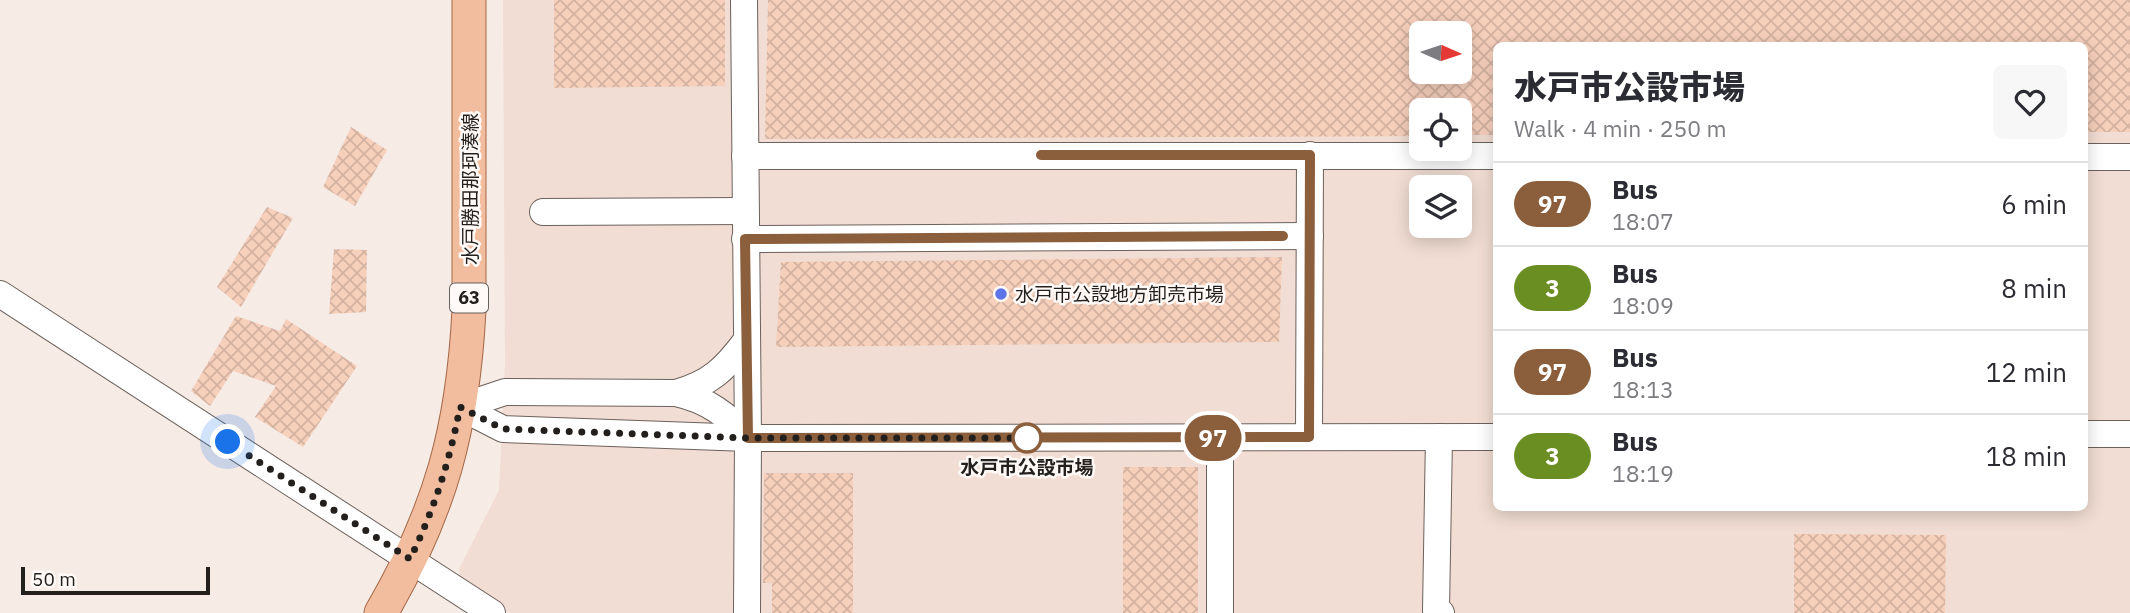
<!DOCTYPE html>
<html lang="en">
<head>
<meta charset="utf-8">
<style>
  :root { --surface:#fff; --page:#f7f7f7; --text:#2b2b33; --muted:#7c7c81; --line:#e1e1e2 }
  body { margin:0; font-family:"IBM Plex Sans","Noto Sans JP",sans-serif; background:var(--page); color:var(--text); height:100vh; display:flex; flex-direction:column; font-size:26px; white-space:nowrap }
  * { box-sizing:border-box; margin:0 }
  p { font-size:23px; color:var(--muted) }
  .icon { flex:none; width:38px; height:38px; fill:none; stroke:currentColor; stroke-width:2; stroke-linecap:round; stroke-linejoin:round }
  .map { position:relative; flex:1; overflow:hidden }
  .sheet { position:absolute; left:1493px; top:42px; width:595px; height:469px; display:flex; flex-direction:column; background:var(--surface); border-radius:10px; box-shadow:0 4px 18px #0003 }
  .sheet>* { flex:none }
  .badge { padding:0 14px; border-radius:23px; font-size:24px; line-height:46px }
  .needle { width:46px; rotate:93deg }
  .buttons { position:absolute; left:1409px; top:21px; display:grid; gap:14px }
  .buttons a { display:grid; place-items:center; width:63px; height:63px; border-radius:10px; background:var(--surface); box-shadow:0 4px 18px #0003; font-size:35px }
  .scale { position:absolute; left:21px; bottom:18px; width:189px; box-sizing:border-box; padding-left:7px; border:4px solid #231f1c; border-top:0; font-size:19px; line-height:24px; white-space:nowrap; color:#231f1c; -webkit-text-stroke:5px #fffaf7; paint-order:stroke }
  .you { position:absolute; width:35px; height:35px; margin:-18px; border:5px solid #fff; border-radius:50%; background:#1a73e8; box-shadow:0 0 0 10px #1a73e833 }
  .map>.badge { position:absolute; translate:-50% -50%; box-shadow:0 0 0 4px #fff }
  .round { display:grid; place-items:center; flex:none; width:74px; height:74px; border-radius:10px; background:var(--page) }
  .head { display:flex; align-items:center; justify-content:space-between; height:119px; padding:0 21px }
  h1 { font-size:33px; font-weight:800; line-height:52px }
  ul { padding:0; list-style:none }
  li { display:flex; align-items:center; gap:21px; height:84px; padding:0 21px; border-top:2px solid var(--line) }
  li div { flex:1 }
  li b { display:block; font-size:26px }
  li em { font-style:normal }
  li .badge { min-width:77px; font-weight:700; text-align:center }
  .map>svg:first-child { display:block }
</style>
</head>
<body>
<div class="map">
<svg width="2130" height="613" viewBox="0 0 2130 613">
  <defs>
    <pattern id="building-cross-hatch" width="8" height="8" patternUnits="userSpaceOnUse" patternTransform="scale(1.75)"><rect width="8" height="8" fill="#f7d0bc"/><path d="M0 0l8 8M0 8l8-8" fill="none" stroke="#d3b2a1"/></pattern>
  </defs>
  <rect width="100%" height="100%" fill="#f7ebe5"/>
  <!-- built -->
  <path fill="#f1ddd3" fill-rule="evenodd" d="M 503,0 L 2130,0 L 2130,613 L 510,613 L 461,582 L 459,569 L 499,490 L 505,363 ZM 1421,33 L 1460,33 L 1460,72 L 1421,72 ZM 1496,46 L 2084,46 L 2084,508 L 1496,508 ZM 1421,110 L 1460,110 L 1460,149 L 1421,149 ZM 1421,187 L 1460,187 L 1460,226 L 1421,226 Z"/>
  <!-- building -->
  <g fill="url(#building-cross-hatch)" fill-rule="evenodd">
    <path d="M 554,0 L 725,0 L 725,86 L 554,88 Z"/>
    <path d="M 768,0 L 2130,0 L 2130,132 L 2084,132 L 2084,46 L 1496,46 L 1496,135 L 1460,135 L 1460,110 L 1421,110 L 1421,136 L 765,139 ZM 1421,33 L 1460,33 L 1460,72 L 1421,72 Z"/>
    <path d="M 351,127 L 387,150 L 355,206 L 323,187 Z"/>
    <path d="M 267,207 L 293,218 L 241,307 L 217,287 Z"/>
    <path d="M 334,249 L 367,250 L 366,312 L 329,314 Z"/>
    <path d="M 1282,257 L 1279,342 L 776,347 L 781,262 Z"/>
    <path d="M 236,316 L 280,331 L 286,319 L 357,366 L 303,447 L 255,417 L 276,386 L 233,371 L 210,406 L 191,391 Z"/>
    <rect x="1123" y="467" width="75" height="146"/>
    <path d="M 764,473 L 853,473 L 853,613 L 772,613 L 772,583 L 763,583 Z"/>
    <path d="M 1794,534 L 1946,535 L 1945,613 L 1794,613 Z"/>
  </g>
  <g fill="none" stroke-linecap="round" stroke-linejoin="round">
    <!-- minor casing -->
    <g stroke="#6c615c" stroke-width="28">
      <g id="minor">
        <path d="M 744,0 L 748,438 L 747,613"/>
        <path d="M 745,156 L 1496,156"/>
        <path d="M 2084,157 L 2130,157"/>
        <path d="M 543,212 L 745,211"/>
        <path d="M 745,239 L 1310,236"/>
        <path d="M 0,294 L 492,613"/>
        <path d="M 676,393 C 711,383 725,369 746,341"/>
        <path d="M 460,407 L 503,429 L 748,438 L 1496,437"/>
        <path d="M 460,407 L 505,392 L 676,393 C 708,400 727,415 748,438"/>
        <path d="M 2084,434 L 2130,434"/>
        <path d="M 1309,437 L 1310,155"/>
        <path d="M 1439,437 L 1436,610 L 1441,613"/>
        <path d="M 1220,613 L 1220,438"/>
      </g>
    </g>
    <!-- major casing -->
    <g stroke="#a46847" stroke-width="35">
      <path id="major" d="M 381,613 C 441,510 463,428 469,310 L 469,0"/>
    </g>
    <!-- minor -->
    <use href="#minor" stroke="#fff" stroke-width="26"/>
    <!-- major -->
    <use href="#major" stroke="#f2bc9e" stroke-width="33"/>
  </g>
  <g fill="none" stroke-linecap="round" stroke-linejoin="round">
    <!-- line casing -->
    <g stroke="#fff" stroke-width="16">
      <path id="line" d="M 1041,155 L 1310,155 L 1309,437 L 748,438 L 745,239 L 1283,236"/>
    </g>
    <!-- line -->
    <use href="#line" stroke="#8b5e3c" stroke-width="10"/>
    <!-- walk -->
    <path stroke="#231f1c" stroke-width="7" stroke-dasharray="0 12.6" d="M 228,442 L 410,559 C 434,510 450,460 460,407 L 503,429 L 748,438 L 1027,438"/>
  </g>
  <!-- markers -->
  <circle fill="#5c73ea" stroke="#fffaf7" stroke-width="2.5" cx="1001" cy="294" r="7"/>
  <circle fill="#fff" stroke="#8b5e3c" stroke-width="3.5" cx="1027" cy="438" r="14"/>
  <g text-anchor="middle" stroke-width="5" stroke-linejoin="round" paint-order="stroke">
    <!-- shield labels -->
    <rect fill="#fffaf7" stroke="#65615e" stroke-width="2" x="450" y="283.5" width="38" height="29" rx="5"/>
    <g font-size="18" font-weight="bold" fill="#231f1c">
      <text x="469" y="304">63</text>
    </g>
    <!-- street labels -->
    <g font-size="19" fill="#231f1c" stroke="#fffaf7">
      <text transform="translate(470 189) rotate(-90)" y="7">水戸勝田那珂湊線</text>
    </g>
    <!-- poi labels -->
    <g font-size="19" fill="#231f1c" stroke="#fffaf7" text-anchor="start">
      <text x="1015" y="301">水戸市公設地方卸売市場</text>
    </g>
    <!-- stop labels -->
    <g font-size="19" font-weight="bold" fill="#231f1c" stroke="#fffaf7">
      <text x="1027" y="474">水戸市公設市場</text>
    </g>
  </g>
</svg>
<div class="buttons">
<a><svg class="needle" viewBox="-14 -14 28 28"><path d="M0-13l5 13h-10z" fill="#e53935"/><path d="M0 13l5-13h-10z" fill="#7c7c81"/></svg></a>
<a><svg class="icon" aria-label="locate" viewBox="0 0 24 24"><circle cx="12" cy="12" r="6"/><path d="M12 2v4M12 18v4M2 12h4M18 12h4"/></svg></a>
<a><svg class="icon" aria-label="layers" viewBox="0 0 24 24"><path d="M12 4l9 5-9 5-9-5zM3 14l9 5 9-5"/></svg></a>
</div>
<div class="scale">50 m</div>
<div class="you" style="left:228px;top:442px"></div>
<b class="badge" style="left:1213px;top:438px;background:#8b5e3c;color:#fff">97</b>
<section class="sheet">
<div class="head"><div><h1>水戸市公設市場</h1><p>Walk · 4 min · 250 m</p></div><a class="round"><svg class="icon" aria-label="heart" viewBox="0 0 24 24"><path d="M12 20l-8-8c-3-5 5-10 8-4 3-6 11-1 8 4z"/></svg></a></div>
<ul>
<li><span class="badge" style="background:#8b5e3c;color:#fff">97</span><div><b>Bus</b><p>18:07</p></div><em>6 min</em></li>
<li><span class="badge" style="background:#6b8e23;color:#fff">3</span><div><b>Bus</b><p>18:09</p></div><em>8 min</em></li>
<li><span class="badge" style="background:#8b5e3c;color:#fff">97</span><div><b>Bus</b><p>18:13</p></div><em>12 min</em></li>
<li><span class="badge" style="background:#6b8e23;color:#fff">3</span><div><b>Bus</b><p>18:19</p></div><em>18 min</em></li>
</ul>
</section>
</div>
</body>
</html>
